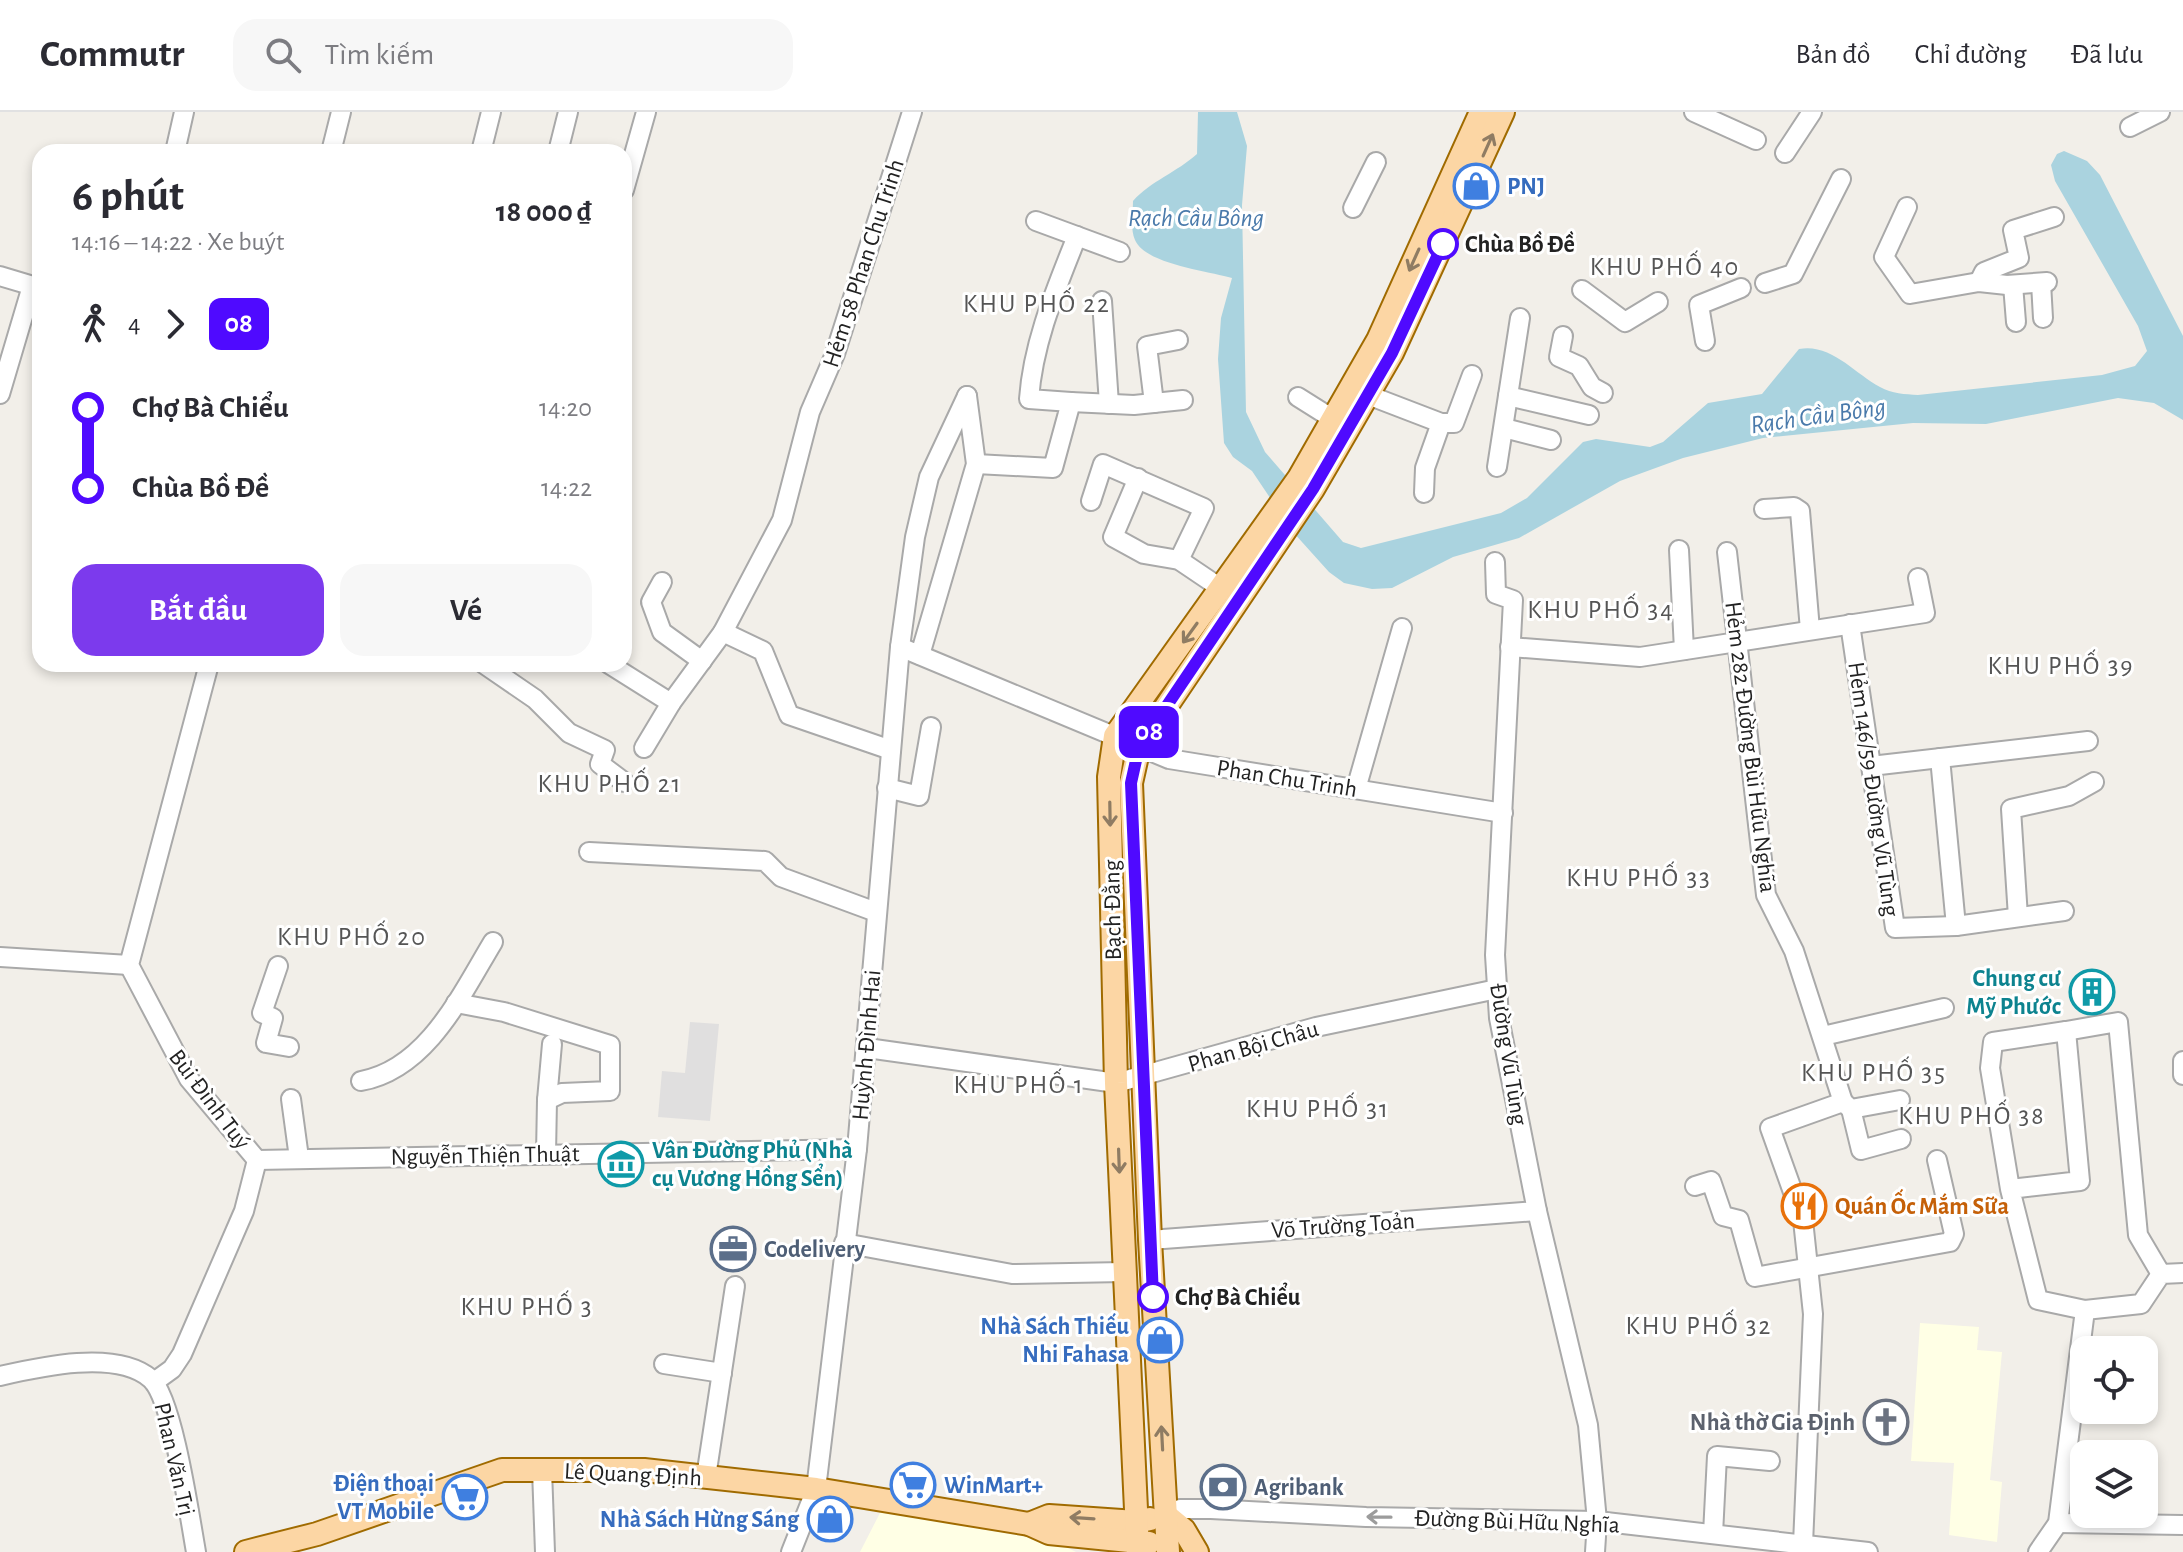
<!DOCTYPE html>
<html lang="vi">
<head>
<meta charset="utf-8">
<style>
  :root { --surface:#fff; --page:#f7f7f7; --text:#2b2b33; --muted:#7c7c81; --line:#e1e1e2; --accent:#7c3aed }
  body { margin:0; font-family:"Alegreya Sans",sans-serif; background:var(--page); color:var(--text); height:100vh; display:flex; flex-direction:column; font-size:30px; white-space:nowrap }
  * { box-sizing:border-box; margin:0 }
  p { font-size:26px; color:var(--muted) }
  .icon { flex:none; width:44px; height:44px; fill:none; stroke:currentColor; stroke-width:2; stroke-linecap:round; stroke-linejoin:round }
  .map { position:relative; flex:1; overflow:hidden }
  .side { position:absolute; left:32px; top:32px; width:600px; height:528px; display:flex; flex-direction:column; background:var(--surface); border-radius:24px; box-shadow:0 4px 12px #0003 }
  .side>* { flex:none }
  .badge { padding:0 16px; border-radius:12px; font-size:28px; line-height:52px }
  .fabs { position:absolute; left:2070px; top:1224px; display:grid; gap:16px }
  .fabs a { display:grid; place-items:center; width:88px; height:88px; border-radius:16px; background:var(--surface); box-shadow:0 4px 12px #0003; font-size:40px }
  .map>.badge { position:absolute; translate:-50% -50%; box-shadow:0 0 0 4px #fff }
  .legs { display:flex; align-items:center; gap:12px; height:88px; padding:0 40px; font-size:26px }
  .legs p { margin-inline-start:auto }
  .head { display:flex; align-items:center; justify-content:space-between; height:136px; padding:0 40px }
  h1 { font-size:44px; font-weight:700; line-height:60px }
  .primary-button { display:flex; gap:16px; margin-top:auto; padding:16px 40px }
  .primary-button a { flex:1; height:92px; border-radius:24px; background:var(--accent); color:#fff; font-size:32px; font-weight:700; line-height:92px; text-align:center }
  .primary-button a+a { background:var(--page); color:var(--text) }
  ul { padding:0 40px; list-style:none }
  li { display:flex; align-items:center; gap:28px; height:80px; font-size:30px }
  li i { display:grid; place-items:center; width:12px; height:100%; margin:0 10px; background:currentColor }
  li i::after { content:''; width:20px; height:20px; margin:-10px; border:6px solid; border-radius:50%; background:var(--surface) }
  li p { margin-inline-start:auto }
  li:first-child i { background:linear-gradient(#0000 50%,currentColor 0) }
  li:last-child i { background:linear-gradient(currentColor 50%,#0000 0) }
  header { display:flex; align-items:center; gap:48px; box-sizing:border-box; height:112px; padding:0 40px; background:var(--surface); border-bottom:2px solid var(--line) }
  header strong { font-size:38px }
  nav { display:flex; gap:44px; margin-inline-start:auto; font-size:28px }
  .search { width:560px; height:72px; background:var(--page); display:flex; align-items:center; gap:20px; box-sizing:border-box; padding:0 28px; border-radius:24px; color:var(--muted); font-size:30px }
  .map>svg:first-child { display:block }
</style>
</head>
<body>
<header>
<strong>Commutr</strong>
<div class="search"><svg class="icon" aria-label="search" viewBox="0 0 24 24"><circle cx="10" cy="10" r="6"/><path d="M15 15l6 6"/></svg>Tìm kiếm</div>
<nav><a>Bản đồ</a><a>Chỉ đường</a><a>Đã lưu</a></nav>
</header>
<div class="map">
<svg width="2183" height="1440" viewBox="0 0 2183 1440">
  <rect width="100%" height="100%" fill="#f2efe9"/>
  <!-- residential -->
  <path fill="#e0dfdf" d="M 690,910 L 719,912 L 710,1009 L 658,1005 L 662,959 L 685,961 Z"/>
  <!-- education -->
  <g fill="#ffffe5">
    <path d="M 1920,1211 L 1979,1215 L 1977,1238 L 2002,1240 L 1990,1368 L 2002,1370 L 1997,1430 L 1949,1423 L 1954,1351 L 1911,1349 Z"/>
    <path d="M 881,1399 L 1056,1430 L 1076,1440 L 860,1440 Z"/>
  </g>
  <!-- water -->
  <path fill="#aad3df" d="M 1198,0 L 1237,0 L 1247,34 L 1242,93 L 1246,300 L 1265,340 L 1343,430 L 1361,436 L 1501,401 L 1527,386 L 1583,330 L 1596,327 L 1650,335 L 1663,330 L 1708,291 L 1762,282 L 1799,237 C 1831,231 1854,261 1880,275 C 1892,282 1905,282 1918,283 L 2102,263 L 2135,254 L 2147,239 L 2138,214 L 2055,69 L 2051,53 L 2057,42 L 2064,39 L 2087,49 L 2100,63 L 2183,224 L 2183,308 L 2154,291 L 2118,286 L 1986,312 L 1913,311 L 1763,326 L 1683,346 L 1620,369 L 1519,426 L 1453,445 L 1392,476 L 1372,477 L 1344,471 L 1329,460 L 1293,420 L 1252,359 L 1233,345 L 1224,331 L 1218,247 L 1221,206 L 1232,166 C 1208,159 1145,152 1135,128 C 1130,117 1133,101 1133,89 C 1151,69 1177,60 1197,42 Z"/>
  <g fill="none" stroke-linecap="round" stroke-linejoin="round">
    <!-- minor casing -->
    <g stroke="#a9a9a9" stroke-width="22">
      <g id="minor">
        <path d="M 1694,0 L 1756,28"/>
        <path d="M 2130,15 L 2160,0"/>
        <path d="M 175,40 L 184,0"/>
        <path d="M 331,40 L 341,0"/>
        <path d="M 481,40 L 491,0"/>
        <path d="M 558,40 L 568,0"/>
        <path d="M 1785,41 L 1812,0"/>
        <path d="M 624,78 L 646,0"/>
        <path d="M 1907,95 L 1884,145 L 1910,182 L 1979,170 L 2007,173 L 2047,170"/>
        <path d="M 1353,96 L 1376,50"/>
        <path d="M 1036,109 L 1120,140"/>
        <path d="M 0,164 L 40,176"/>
        <path d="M 1979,170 L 1984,160 L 2019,146 L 2013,118 L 2054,105"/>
        <path d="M 1765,171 L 1793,162 L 1841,67"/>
        <path d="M 2041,171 L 2043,206"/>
        <path d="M 2013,173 L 2016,210"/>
        <path d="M 1582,178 L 1625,210 L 1658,190"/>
        <path d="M 1102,189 L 1109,292"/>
        <path d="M 1563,224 L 1559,245 L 1579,254 L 1592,275 L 1603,281"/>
        <path d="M 1705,229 L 1699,193 L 1741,176"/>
        <path d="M 0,282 L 32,174"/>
        <path d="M 1368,283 L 1441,311 L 1425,356 L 1424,381"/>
        <path d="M 1508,284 L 1589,303"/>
        <path d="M 1298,285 L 1333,307"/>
        <path d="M 1071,290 L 1134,293 L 1183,288"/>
        <path d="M 1154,291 L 1147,234 L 1178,228"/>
        <path d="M 1441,311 L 1454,311 L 1472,263"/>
        <path d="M 1504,316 L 1551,328"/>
        <path d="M 976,352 L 1053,356 L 1071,290 L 1029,287 C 1033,230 1056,177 1077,124"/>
        <path d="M 1497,355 L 1520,206"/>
        <path d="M 1138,366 L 1113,425 L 1144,442 L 1179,448 L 1222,477"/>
        <path d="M 1091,389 L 1103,352 L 1204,396 L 1179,448"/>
        <path d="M 1764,397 L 1794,395 L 1800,399 L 1810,518"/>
        <path d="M 1679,438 L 1684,538"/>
        <path d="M 1727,440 L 1766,783 L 1794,839 L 1843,990 L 1770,1016 L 1803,1108 L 1813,1202 L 1803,1432"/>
        <path d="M 1495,450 L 1496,482 L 1513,488 L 1495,843 L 1499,906 L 1537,1099 L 1588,1313 L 1597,1409 L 1595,1440"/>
        <path d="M 662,470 L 651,490 L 662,520 L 702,549"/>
        <path d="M 1850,512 L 1895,816 L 1956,814 L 2064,799"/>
        <path d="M 723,520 L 782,408 L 810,300 L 835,242 L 912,0"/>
        <path d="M 900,535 L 1169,647 L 1503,701"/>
        <path d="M 1510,535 L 1640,545 L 1925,501 L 1918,466"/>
        <path d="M 920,543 L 976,352 L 967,284"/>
        <path d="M 209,552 L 129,853 L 189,967 L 257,1048"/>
        <path d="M 484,552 L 535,587 L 569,621 L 605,638 L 600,652 L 624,670"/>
        <path d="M 609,552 L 671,591 L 723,520 L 763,539 L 789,603 L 891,638"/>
        <path d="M 644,636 L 671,591"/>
        <path d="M 1940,646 L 1956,814"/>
        <path d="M 1871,654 L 2088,629"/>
        <path d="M 887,676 L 919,684 L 931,615"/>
        <path d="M 1356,677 L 1402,516"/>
        <path d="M 589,740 L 765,749 L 781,765 L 876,800"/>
        <path d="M 2018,805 L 2011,697 L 2069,684 L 2094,670"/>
        <path d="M 0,845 L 129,853"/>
        <path d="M 278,854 L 262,901 L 273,906 L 266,931 L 289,935"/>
        <path d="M 456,891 L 504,900 L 610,933 L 610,979 L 562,981 L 547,988 L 546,1042"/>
        <path d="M 2066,919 L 2118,910 L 2138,1123 L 2161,1162"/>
        <path d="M 1823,924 L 1944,896"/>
        <path d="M 867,936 L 1116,971 L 1316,915 L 1497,877"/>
        <path d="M 2183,949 L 2183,963"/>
        <path d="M 361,969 C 427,957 461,883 493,830"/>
        <path d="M 291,987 L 299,1046"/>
        <path d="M 547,988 L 552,932"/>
        <path d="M 1843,990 L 1851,997 L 1900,988"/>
        <path d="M 1851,997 L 1861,1038 L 1901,1027"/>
        <path d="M 257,1048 L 857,1037"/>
        <path d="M 1695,1074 L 1711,1069 L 1723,1104 L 1739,1108 L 1755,1165 L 1950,1130 L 1954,1122 L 1937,1048"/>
        <path d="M 2010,1077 L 2080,1069 L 2066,919 L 1993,930 L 1990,956 L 2010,1077 L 2038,1188 L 2085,1198"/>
        <path d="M 1150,1128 L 1537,1099"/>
        <path d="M 844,1131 L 1012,1162 L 1124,1160"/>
        <path d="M 664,1252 L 722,1261"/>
        <path d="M 0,1264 C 39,1255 117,1237 151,1267 C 173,1287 190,1407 196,1440"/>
        <path d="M 154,1270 L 172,1257 L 182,1242 L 244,1099 L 257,1048"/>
        <path d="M 542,1358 L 545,1440"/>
        <path d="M 706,1365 L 735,1174"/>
        <path d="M 1167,1404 L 1180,1397 L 1211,1397 L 1366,1405 L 1597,1409 L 1868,1440"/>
        <path d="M 2058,1411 L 2183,1413"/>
        <path d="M 1713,1422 L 1717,1344 L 1770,1349"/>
        <path d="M 791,1440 L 816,1377 L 857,1037 L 900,535 L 915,425 L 929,365 L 967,284"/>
        <path d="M 2038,1440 L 2058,1411 L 2085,1198 L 2141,1192 L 2161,1162 L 2183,1161"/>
      </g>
    </g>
    <!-- major casing -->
    <g stroke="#a06b00" stroke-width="26">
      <g id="major">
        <path d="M 1167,1404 L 1184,1418 L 1197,1440"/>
        <path d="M 1029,1412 L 1049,1404 L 1136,1410 L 1150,1407"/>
        <path d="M 246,1440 L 317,1422 L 502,1358 L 644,1358 L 816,1377 L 1029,1412 L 1049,1421 L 1149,1431"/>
        <path d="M 1138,1440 L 1116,971 L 1109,665 L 1115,624 L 1299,366 L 1378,228 L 1481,0"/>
        <path d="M 1168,1440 L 1150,1128 L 1131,671 L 1139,635 L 1313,377 L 1392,241 L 1503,0"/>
      </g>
    </g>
    <!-- minor -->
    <use href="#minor" stroke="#fff" stroke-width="18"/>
    <!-- major -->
    <use href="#major" stroke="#fcd6a4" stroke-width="22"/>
  </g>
  <!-- one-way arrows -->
  <defs><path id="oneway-shaft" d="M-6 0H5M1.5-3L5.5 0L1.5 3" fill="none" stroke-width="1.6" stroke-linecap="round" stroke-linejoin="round" transform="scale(2)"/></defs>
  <g stroke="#8f7c63">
    <use href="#oneway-shaft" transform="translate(1488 33) rotate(-66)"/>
    <use href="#oneway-shaft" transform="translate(1414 148) rotate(114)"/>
    <use href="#oneway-shaft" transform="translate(1190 521) rotate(126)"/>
    <use href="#oneway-shaft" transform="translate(1110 702) rotate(89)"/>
    <use href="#oneway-shaft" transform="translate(1119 1049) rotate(88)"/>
    <use href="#oneway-shaft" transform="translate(1162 1326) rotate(-93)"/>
    <use href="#oneway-shaft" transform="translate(1082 1406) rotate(-176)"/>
  </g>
  <use stroke="#9c9c9c" href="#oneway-shaft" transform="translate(1379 1405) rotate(-179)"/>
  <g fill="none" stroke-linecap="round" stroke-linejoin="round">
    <!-- line-1 casing -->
    <g stroke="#fff" stroke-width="18">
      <path id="line-1" d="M 1153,1185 L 1131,671 L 1139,635 L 1313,377 L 1392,241 L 1443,132"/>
    </g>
    <!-- line-1 -->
    <use href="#line-1" stroke="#4f0aff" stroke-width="12"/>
  </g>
  <!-- icons -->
  <defs>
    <g id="shop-ring" transform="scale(2.3)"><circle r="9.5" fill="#fff" stroke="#3f7fe0" stroke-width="1.5"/><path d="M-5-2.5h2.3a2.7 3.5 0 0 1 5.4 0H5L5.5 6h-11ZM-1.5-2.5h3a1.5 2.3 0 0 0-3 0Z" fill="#3f7fe0"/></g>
    <g id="building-ring" transform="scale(2.3)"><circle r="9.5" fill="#fff" stroke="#0f9aa8" stroke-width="1.5"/><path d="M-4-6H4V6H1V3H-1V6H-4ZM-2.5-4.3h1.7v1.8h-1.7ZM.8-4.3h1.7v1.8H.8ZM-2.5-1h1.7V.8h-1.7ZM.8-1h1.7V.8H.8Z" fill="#0f9aa8"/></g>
    <g id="museum-ring" transform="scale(2.3)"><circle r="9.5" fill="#fff" stroke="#0f9aa8" stroke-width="1.5"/><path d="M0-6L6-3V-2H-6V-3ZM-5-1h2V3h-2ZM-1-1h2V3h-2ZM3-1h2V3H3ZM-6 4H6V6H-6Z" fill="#0f9aa8"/></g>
    <g id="restaurant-ring" transform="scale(2.3)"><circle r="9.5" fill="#fff" stroke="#e8710a" stroke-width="1.5"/><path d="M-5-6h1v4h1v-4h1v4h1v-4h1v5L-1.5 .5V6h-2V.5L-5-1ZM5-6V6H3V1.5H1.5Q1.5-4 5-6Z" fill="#e8710a"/></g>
    <g id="office-ring" transform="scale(2.3)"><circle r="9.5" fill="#fff" stroke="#5c6f8a" stroke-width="1.5"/><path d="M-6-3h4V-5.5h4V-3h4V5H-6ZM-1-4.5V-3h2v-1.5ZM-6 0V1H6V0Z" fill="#5c6f8a"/></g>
    <g id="church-ring" transform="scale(2.3)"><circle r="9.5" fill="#fff" stroke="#6b7280" stroke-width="1.5"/><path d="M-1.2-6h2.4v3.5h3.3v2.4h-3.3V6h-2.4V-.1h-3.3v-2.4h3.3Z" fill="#6b7280"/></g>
    <g id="supermarket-ring" transform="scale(2.3)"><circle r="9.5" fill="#fff" stroke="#3f7fe0" stroke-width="1.5"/><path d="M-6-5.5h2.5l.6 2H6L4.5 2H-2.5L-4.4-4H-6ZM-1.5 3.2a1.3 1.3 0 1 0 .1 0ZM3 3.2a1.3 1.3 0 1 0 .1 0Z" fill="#3f7fe0"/></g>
    <g id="bank-ring" transform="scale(2.3)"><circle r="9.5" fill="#fff" stroke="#5c6f8a" stroke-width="1.5"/><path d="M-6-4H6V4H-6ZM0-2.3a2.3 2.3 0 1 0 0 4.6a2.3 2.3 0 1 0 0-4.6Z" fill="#5c6f8a"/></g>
  </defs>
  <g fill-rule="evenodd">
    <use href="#shop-ring" x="1476" y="74"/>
    <use href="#building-ring" x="2092" y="880"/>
    <use href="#museum-ring" x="621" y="1052"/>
    <use href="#restaurant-ring" x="1804" y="1094"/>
    <use href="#office-ring" x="733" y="1137"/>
    <use href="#shop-ring" x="1160" y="1228"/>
    <use href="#church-ring" x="1886" y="1310"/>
    <use href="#supermarket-ring" x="913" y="1373"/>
    <use href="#bank-ring" x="1223" y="1375"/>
    <use href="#supermarket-ring" x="465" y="1385"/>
    <use href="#shop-ring" x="830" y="1407"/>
  </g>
  <!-- markers -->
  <g fill="#fff" stroke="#4f0aff" stroke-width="4">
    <circle cx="1443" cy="132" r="14"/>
    <circle cx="1153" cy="1185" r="14"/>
  </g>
  <g text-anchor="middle" stroke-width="6" stroke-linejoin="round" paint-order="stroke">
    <!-- shop labels -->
    <g font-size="24" font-weight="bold" fill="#366cbe" stroke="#fff" text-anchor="end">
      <text x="1507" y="82" text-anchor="start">PNJ</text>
      <text x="1129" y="1222">Nhà Sách Thiếu<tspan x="1129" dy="28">Nhi Fahasa</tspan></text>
      <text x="434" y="1379">Điện thoại<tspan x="434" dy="28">VT Mobile</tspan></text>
      <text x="944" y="1381" text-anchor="start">WinMart+</text>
      <text x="799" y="1415">Nhà Sách Hừng Sáng</text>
    </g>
    <!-- stop labels -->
    <g font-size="24" font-weight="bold" fill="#222" stroke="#fff" text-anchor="start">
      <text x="1465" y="140">Chùa Bồ Đề</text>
      <text x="1175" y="1193">Chợ Bà Chiểu</text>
    </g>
    <!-- street labels -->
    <g font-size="24" fill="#222" stroke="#fff">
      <text transform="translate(863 151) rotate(-72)" y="8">Hẻm 58 Phan Chu Trinh</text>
      <text transform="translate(1751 635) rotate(83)" y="8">Hẻm 282 Đường Bùi Hữu Nghĩa</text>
      <text transform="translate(1287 666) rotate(9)" y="8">Phan Chu Trinh</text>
      <text transform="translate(1874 677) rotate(82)" y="8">Hẻm 146/59 Đường Vũ Tùng</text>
      <text transform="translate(1112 798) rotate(-91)" y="8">Bạch Đằng</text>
      <text transform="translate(866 933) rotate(-85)" y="8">Huỳnh Đình Hai</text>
      <text transform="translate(1253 934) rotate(-16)" y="8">Phan Bội Châu</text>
      <text transform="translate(1509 942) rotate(81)" y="8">Đường Vũ Tùng</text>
      <text transform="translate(210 987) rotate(53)" y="8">Bùi Đình Tuý</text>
      <text transform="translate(485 1043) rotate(-1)" y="8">Nguyễn Thiện Thuật</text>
      <text transform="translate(1343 1113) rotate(-4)" y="8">Võ Trường Toản</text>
      <text transform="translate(175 1347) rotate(77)" y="8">Phan Văn Trị</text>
      <text transform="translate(633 1362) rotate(3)" y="8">Lê Quang Định</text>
      <text transform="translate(1517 1409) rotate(2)" y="8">Đường Bùi Hữu Nghĩa</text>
    </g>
    <!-- culture labels -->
    <g font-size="24" font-weight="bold" fill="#0d838f" stroke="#fff" text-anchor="end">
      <text x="2061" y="874">Chung cư<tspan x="2061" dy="28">Mỹ Phước</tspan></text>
      <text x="652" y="1046" text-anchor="start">Vân Đường Phủ (Nhà<tspan x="652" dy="28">cụ Vương Hồng Sển)</tspan></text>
    </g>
    <!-- food labels -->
    <g font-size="24" font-weight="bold" fill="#c56008" stroke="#fff" text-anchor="start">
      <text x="1835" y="1102">Quán Ốc Mắm Sữa</text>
    </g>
    <!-- service labels -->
    <g font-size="24" font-weight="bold" fill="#4e5e75" stroke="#fff" text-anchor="start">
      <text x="764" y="1145">Codelivery</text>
      <text x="1254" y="1383">Agribank</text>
    </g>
    <!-- worship labels -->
    <g font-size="24" font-weight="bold" fill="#5b616d" stroke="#fff" text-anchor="end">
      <text x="1855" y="1318">Nhà thờ Gia Định</text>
    </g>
    <!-- water labels -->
    <g font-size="26" font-style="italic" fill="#4a7aab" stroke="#fff">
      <text x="1196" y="114">Rạch Cầu Bông</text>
      <text transform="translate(1818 303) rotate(-8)" y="9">Rạch Cầu Bông</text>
    </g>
    <!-- neighbourhood labels -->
    <g font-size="26" letter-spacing="2" fill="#555" stroke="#fff">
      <text x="1665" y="163">KHU PHỐ 40</text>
      <text x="1037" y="200">KHU PHỐ 22</text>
      <text x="1601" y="506">KHU PHỐ 34</text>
      <text x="2061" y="562">KHU PHỐ 39</text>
      <text x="610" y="680">KHU PHỐ 21</text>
      <text x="1639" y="774">KHU PHỐ 33</text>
      <text x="352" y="833">KHU PHỐ 20</text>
      <text x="1874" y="969">KHU PHỐ 35</text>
      <text x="1019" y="981">KHU PHỐ 1</text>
      <text x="1318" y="1005">KHU PHỐ 31</text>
      <text x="1972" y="1012">KHU PHỐ 38</text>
      <text x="527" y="1203">KHU PHỐ 3</text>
      <text x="1699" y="1222">KHU PHỐ 32</text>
    </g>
  </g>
</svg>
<div class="fabs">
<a><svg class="icon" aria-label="locate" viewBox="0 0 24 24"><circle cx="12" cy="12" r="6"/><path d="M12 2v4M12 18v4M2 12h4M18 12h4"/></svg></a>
<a><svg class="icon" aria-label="layers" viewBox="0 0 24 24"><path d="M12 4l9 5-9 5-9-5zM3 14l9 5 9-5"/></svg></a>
</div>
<b class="badge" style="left:1149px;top:620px;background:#4f0aff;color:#fff">08</b>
<section class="side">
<div class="head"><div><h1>6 phút</h1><p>14:16 – 14:22 · Xe buýt</p></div><b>18 000 ₫</b></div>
<div class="legs"><svg class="icon" aria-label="walk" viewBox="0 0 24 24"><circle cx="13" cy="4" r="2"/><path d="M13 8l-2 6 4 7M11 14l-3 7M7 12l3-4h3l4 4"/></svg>4<svg class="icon" aria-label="forward" viewBox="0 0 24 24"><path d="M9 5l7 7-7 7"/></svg><b class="badge" style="background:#4f0aff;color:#fff">08</b></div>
<ul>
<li><i style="color:#4f0aff"></i><b>Chợ Bà Chiểu</b><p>14:20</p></li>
<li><i style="color:#4f0aff"></i><b>Chùa Bồ Đề</b><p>14:22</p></li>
</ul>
<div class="primary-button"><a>Bắt đầu</a><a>Vé</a></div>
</section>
</div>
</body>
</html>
